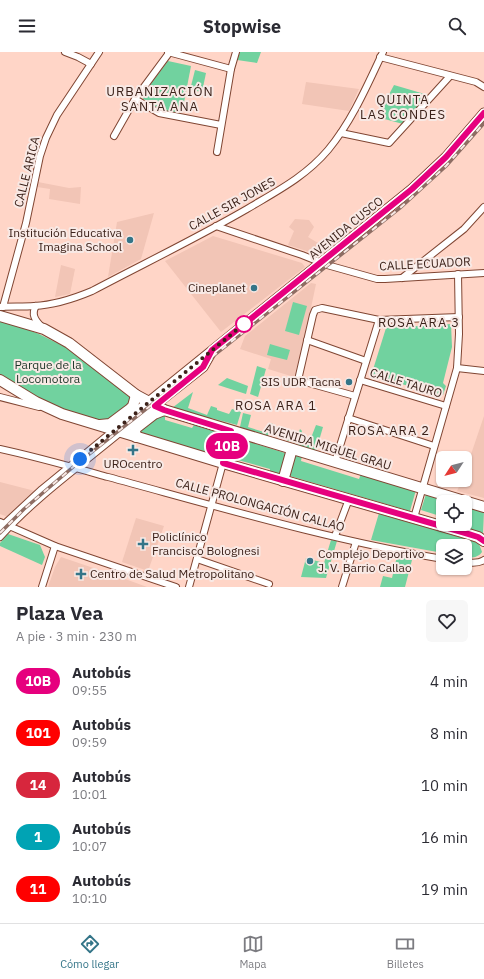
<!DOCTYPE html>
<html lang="es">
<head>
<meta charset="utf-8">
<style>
  :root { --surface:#fff; --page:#f7f7f7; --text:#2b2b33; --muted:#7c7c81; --line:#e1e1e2; --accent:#347588 }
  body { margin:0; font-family:"IBM Plex Sans",sans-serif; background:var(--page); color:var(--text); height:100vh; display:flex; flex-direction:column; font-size:15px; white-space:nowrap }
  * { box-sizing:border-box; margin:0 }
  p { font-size:13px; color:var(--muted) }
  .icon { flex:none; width:22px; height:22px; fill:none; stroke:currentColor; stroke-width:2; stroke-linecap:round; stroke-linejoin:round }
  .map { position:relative; height:535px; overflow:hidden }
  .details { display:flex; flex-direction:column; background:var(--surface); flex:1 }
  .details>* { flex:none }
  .badge { padding:0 8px; border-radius:13px; font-size:14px; line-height:26px }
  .needle { width:26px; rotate:234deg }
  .fabs { position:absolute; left:436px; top:399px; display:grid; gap:8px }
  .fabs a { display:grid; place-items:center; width:36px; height:36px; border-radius:6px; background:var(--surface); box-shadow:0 1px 3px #0004; font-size:20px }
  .you { position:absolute; width:20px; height:20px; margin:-10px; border:3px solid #fff; border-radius:50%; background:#1a73e8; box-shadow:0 0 0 6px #1a73e833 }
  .map>.badge { position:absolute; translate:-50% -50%; box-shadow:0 0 0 2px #fff }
  .round { display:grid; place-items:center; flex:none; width:42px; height:42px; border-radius:6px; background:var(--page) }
  .summary { display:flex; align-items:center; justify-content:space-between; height:68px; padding:0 16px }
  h1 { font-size:19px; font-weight:700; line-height:30px }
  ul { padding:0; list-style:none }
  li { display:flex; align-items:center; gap:12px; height:52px; padding:0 16px }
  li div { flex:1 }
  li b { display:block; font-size:15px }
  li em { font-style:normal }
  li .badge { min-width:44px; font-weight:700; text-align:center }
  header { display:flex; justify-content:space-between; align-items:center; height:52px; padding:0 16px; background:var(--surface); font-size:18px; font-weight:700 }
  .tab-bar { display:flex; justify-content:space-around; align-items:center; height:56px; border-top:1px solid var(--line); background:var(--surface); font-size:11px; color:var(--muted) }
  .tab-bar a { display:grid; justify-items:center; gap:2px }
  .tab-bar .current { color:var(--accent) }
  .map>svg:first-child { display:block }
</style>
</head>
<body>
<header><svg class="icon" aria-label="menu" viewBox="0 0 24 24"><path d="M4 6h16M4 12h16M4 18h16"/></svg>Stopwise<svg class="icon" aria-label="search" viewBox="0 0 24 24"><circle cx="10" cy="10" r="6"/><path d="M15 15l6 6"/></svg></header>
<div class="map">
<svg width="484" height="535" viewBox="0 0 484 535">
  <rect width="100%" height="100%" fill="#ffd5c7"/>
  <!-- built -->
  <g fill="#f2c5b6">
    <path d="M 306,30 L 359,37 L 349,59 L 302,52 Z"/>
    <path d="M 38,130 L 69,136 L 81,135 L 80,152 L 49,147 L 50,137 L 37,135 Z"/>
    <path d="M 154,161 L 141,207 L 108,225 L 117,170 Z"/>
    <path d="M 295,167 L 309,168 L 314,175 L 308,185 L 328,197 L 319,203 L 288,193 L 294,179 L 289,175 Z"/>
    <path d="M 213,184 L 302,211 L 305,215 L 221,280 L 165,209 Z"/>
    <path d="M 61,213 L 75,217 L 70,242 L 55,245 Z"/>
    <path d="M 311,231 L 316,232 L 304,289 L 294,325 L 268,317 L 271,307 L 240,297 L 245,284 Z"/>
    <path d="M 484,364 L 484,446 L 457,439 L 462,428 L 465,428 L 465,420 Z"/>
    <path d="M 0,430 L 35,439 L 8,465 L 0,462 Z"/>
    <path d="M 136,466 L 164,474 L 148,519 L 122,510 Z"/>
    <path d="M 61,505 L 117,524 L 147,535 L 48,535 L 55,515 Z"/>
  </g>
  <!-- green -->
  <g fill="#71d29f">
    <path d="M 240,0 L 261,0 L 257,11 L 237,8 Z"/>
    <path d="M 168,9 L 191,14 L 182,61 L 159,58 L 141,45 Z"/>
    <path d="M 195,18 L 206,21 L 202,40 L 190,38 Z"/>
    <path d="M 394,33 L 428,43 L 403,72 L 377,65 Z"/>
    <path d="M 293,250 L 307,254 L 299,283 L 285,279 Z"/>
    <path d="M 0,267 L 39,282 L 71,298 L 129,343 L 132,349 L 106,371 L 50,353 L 0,324 Z"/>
    <path d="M 451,272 L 452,295 L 443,331 L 446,334 L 443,343 L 371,324 L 386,276 Z"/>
    <path d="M 270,292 L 290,298 L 287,308 L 267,303 Z"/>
    <path d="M 257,314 L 266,317 L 258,345 L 250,342 Z"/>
    <path d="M 227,326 L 248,334 L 246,342 L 218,333 Z"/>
    <path d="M 193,340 L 188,356 L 207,363 L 211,354 L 217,356 L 217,358 L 229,362 L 232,357 L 241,360 L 237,373 L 211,366 L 209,367 L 172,356 Z"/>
    <path d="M 243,361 L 251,363 L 248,375 L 267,381 L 270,371 L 273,372 L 267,386 L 245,379 L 246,377 L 240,375 Z"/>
    <path d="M 160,364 L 165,364 L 165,368 L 192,376 L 194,373 L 225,382 L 226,384 L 220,406 L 141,383 L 138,376 Z"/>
    <path d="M 316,373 L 323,375 L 316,399 L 298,394 L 298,392 L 286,388 L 288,384 L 290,385 L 292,380 L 298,382 L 300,377 L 302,379 L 300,385 L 302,386 L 302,389 L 309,391 Z"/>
    <path d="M 237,386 L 285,401 L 286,402 L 281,421 L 280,422 L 270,421 L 270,417 L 234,407 L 233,410 L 229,407 L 233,389 Z"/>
    <path d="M 297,403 L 302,404 L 301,409 L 359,427 L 361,422 L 416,438 L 410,459 L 290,424 L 289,421 L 293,405 Z"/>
    <path d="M 426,442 L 454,450 L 443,450 L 443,465 L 421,458 Z"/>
    <path d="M 465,453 L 484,459 L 483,482 L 451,472 L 465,472 Z"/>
    <path d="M 379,461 L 472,486 C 478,490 480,493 482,500 C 478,506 471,506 465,505 L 465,494 L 443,494 L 443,501 L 371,488 Z"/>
    <path d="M 8,482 L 40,493 L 45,505 L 42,513 L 0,494 L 0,491 Z"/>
    <path d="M 331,488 L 337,489 L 326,526 L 301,525 L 306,506 L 324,511 Z"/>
    <path d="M 397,504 L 412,508 L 405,535 L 380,535 L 383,524 L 392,526 Z"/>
  </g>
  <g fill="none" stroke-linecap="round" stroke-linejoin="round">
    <!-- minor casing -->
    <g stroke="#804633" stroke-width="8">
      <g id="minor">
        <path d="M 65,0 L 78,5 L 91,12"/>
        <path d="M 168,0 L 231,17"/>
        <path d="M 380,5 L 476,30 L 484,35"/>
        <path d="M 135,47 L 159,61 L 221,73"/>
        <path d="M 341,81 L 389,91 L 450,24"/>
        <path d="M 114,84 L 135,47 L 169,1"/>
        <path d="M 217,100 L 231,17 L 236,0"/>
        <path d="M 216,174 L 302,203 L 327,213 L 377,227 L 385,227 L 484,221"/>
        <path d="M 402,226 L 464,177 L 484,155"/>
        <path d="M 36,254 C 31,262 35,268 41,274"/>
        <path d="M 0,255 C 11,254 23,255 34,254 C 54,253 73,247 92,239 C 143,212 197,186 247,157 C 277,139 305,125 328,98 C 352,69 367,34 383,0"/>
        <path d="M 3,255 L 26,171 L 40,104 L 46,86 L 57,63 L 99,0"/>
        <path d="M 307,288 L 366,309"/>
        <path d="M 457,316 L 484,319"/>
        <path d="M 360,328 L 446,354"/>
        <path d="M 355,344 L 298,328 L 313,263 L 315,258 L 322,256 L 379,268 L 459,265"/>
        <path d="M 0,345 L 39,355"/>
        <path d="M 348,366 L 434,394"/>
        <path d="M 0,397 C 37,405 72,415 108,425 C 219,455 330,488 443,507"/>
        <path d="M 335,410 L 379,268"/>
        <path d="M 414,466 L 457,316 L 459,282 L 458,222"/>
        <path d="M 0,470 L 55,494 L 176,535"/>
        <path d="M 0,476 L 42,437 L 114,378"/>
        <path d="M 335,484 L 349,447"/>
        <path d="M 0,485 C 36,445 80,414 121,380"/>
        <path d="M 197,507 L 269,532"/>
        <path d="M 465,510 C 471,511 478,512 484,508"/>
        <path d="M 42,535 L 55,494"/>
        <path d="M 189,535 L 223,411"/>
        <path d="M 342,535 L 356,490"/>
      </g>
    </g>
    <!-- secondary casing -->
    <g stroke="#804633" stroke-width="11">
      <g id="secondary">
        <path d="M 114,378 L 412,137 L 446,105 L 484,61"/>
        <path d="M 122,379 L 203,315 L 211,301"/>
      </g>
    </g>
    <!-- primary casing -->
    <g stroke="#804633" stroke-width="12">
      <g id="primary">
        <path d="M 0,264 L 44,277 L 69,291 L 136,343 L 164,358 L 484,455"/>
        <path d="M 0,328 L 36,350 L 62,362 L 223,411 L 462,480 L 478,485 L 484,489"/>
        <path d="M 100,373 L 110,372 L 130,357 L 133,354 L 136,343"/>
        <path d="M 136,385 L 135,379 L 136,376 L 154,362 L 164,358"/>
        <path d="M 223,411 L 231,379"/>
        <path d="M 283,429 L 292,397"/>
      </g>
    </g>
    <!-- minor -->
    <use href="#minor" stroke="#fff" stroke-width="6"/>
    <!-- secondary -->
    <use href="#secondary" stroke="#fff" stroke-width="9"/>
    <!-- primary -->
    <use href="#primary" stroke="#fff" stroke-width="10"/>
    <!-- rail casing -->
    <g stroke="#8e6d63" stroke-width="3.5">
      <path id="rail" d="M 0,481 L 24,457 L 73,415 L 400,156 L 446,114 L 484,71"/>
    </g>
    <!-- rail -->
    <use href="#rail" stroke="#f8e9e5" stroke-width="2" stroke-dasharray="6" stroke-linecap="butt"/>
  </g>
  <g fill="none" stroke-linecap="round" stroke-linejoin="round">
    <!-- line casing -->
    <g stroke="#fff" stroke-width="9">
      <path id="line" d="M 484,61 L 446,105 L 412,137 L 212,298 L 203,315 L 155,354 L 164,358 L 231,379 L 223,411 L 462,480 L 478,485 L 484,489"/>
    </g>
    <!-- line -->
    <use href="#line" stroke="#e6007e" stroke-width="6"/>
    <!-- walk -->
    <path stroke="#3c221a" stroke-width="4" stroke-dasharray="0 7.2" d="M 80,407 L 244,272"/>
  </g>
  <!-- markers -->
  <g fill="#347588" stroke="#f8e9e5" stroke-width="1.5">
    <circle cx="130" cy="188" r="4"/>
    <circle cx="254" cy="236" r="4"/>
    <circle cx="349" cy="330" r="4"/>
    <path d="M131 392h4v4h4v4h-4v4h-4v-4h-4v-4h4z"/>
    <path d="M141 486h4v4h4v4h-4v4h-4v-4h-4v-4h4z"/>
    <circle cx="310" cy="509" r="4"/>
    <path d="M79 516h4v4h4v4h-4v4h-4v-4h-4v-4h4z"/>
  </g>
  <circle fill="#fff" stroke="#e6007e" stroke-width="2" cx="244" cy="272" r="8"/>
  <g text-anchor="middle" stroke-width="4" stroke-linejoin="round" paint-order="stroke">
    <!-- street labels -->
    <g font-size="12" fill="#3c221a" stroke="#f8e9e5">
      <text transform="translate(27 120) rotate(-76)" y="4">CALLE ARICA</text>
      <text transform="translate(232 152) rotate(-29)" y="4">CALLE SIR JONES</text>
      <text transform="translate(346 176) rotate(-39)" y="4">AVENIDA CUSCO</text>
      <text transform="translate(425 212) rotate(-3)" y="4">CALLE ECUADOR</text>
      <text transform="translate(406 331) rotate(17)" y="4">CALLE TAURO</text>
      <text transform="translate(328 395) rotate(17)" y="4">AVENIDA MIGUEL GRAU</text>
      <text transform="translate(260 453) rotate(15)" y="4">CALLE PROLONGACIÓN CALLAO</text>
    </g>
    <!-- poi labels -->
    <g font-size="12" fill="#3c221a" stroke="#f8e9e5" text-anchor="end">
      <text x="122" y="185">Institución Educativa<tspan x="122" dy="14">Imagina School</tspan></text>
      <text x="246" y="240">Cineplanet</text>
      <text x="341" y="334">SIS UDR Tacna</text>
      <text x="133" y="416" text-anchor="middle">UROcentro</text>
      <text x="152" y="489" text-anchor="start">Policlínico<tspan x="152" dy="14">Francisco Bolognesi</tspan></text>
      <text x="318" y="506" text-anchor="start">Complejo Deportivo<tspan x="318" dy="14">J. V. Barrio Callao</tspan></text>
      <text x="90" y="526" text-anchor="start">Centro de Salud Metropolitano</text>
    </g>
    <!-- park labels -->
    <g font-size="12" fill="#1d3528" stroke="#f8e9e5">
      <text x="48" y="317">Parque de la<tspan x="48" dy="14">Locomotora</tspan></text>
    </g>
    <!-- neighbourhood labels -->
    <g font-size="13" letter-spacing="1" fill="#3c221a" stroke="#f8e9e5">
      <text x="160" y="44">URBANIZACIÓN<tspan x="160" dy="15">SANTA ANA</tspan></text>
      <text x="403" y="52">QUINTA<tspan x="403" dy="15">LAS CONDES</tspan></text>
      <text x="419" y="275">ROSA ARA 3</text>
      <text x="276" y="358">ROSA ARA 1</text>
      <text x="389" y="383">ROSA ARA 2</text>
    </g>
  </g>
</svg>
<div class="fabs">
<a><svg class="needle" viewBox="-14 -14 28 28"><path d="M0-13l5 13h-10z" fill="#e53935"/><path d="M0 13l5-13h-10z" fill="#7c7c81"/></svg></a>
<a><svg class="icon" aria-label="locate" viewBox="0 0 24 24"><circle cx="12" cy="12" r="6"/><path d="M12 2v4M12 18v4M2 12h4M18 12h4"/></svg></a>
<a><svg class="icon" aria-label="layers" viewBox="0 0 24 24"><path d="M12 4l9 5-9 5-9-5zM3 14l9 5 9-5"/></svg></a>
</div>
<div class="you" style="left:80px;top:407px"></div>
<b class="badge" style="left:227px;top:394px;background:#e6007e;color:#fff">10B</b>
</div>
<section class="details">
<div class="summary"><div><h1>Plaza Vea</h1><p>A pie · 3 min · 230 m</p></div><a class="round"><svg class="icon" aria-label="heart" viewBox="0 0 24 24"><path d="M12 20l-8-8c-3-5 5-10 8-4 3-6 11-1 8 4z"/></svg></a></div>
<ul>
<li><span class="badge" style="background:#e6007e;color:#fff">10B</span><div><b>Autobús</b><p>09:55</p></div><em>4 min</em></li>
<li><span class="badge" style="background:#f00;color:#fff">101</span><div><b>Autobús</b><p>09:59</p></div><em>8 min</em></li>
<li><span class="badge" style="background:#d7263d;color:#fff">14</span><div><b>Autobús</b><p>10:01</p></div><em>10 min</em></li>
<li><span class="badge" style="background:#00a3b4;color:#fff">1</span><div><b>Autobús</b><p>10:07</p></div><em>16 min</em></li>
<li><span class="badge" style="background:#f00;color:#fff">11</span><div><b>Autobús</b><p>10:10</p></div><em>19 min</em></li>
</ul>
</section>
<nav class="tab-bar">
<a class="current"><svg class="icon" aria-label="directions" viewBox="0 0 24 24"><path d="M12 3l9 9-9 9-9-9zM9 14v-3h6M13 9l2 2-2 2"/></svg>Cómo llegar</a>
<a><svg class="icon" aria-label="map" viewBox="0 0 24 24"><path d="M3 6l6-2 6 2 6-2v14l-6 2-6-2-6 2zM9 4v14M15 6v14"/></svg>Mapa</a>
<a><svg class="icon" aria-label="tickets" viewBox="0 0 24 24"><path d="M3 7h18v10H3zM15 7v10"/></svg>Billetes</a>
</nav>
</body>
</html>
